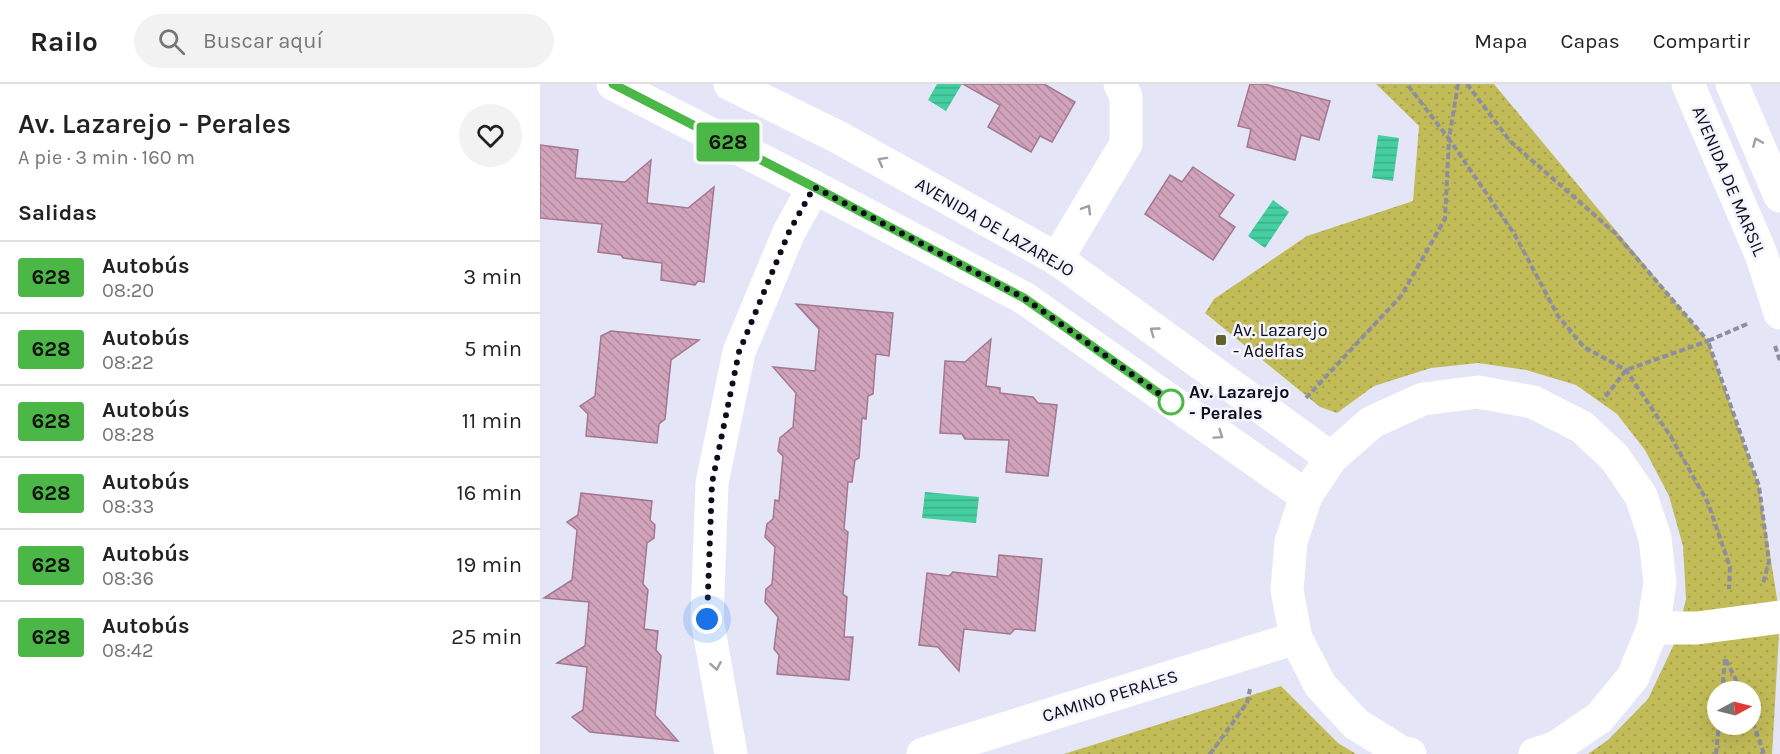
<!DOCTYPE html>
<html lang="es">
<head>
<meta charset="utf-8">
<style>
  :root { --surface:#fff; --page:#f2f2f2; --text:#222; --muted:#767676; --line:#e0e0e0 }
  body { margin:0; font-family:Karla,sans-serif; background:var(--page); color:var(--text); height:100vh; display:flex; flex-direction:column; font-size:22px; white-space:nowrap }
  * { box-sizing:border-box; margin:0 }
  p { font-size:20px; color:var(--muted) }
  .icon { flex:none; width:33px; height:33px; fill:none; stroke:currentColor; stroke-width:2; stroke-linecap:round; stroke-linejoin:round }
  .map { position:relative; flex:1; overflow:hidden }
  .side { display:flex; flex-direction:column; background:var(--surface); width:540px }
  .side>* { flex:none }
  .badge { padding:0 12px; border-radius:4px; font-size:21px; line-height:39px }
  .needle { width:39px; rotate:83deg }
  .tools { position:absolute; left:1167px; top:597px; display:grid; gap:12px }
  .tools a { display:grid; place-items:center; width:54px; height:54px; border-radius:50%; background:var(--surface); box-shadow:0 6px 24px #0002; font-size:30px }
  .you { position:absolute; width:30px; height:30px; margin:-15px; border:4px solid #fff; border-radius:50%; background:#1a73e8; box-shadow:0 0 0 9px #1a73e833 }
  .map>.badge { position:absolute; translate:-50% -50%; box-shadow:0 0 0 3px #fff }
  h2 { padding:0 18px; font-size:22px; line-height:54px }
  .round { display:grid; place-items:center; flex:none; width:63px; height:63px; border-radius:32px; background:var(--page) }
  .headline { display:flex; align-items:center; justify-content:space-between; height:102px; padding:0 18px }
  h1 { font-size:28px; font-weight:600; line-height:45px }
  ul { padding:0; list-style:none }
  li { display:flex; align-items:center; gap:18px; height:72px; padding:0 18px; border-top:2px solid var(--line) }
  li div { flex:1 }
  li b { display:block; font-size:22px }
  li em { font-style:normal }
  li .badge { min-width:66px; font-weight:700; text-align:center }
  header { display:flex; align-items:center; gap:36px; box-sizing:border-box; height:84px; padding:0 30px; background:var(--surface); border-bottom:2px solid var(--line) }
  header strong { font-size:28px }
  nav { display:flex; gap:33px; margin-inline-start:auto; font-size:21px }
  .search { width:420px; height:54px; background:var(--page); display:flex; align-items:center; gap:15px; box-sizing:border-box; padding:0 21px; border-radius:33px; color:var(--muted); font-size:22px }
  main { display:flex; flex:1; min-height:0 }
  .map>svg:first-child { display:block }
</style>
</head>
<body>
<header>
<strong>Railo</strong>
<div class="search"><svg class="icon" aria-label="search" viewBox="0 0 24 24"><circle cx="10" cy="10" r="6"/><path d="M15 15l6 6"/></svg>Buscar aquí</div>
<nav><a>Mapa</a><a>Capas</a><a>Compartir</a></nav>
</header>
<main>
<section class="side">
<div class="headline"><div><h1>Av. Lazarejo - Perales</h1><p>A pie · 3 min · 160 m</p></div><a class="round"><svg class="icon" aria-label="heart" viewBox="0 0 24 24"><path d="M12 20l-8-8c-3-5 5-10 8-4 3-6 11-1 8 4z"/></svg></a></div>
<h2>Salidas</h2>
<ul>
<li><span class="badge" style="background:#4ab747;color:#111">628</span><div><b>Autobús</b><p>08:20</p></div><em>3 min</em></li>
<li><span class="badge" style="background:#4ab747;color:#111">628</span><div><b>Autobús</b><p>08:22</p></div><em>5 min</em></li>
<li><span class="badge" style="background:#4ab747;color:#111">628</span><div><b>Autobús</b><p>08:28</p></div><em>11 min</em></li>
<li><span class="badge" style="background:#4ab747;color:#111">628</span><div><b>Autobús</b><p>08:33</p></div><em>16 min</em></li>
<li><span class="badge" style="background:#4ab747;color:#111">628</span><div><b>Autobús</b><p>08:36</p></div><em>19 min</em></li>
<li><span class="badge" style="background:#4ab747;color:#111">628</span><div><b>Autobús</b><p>08:42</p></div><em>25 min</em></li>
</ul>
</section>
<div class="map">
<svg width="1240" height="670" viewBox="0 0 1240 670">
  <defs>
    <pattern id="grass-dots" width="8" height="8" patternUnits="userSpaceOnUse" patternTransform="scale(1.5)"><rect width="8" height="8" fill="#c2bc58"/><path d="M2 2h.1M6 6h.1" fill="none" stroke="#a6a04c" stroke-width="1.8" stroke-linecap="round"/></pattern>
    <pattern id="water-rules" width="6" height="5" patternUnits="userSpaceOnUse" patternTransform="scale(1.5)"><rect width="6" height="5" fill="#45ce9f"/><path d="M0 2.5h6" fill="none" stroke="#3bb088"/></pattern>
    <pattern id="building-back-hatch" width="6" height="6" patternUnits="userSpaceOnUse" patternTransform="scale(1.5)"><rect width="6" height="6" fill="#d1a3bb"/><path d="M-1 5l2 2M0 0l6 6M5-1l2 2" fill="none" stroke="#b28ba0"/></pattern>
  </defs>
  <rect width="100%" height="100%" fill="#e5e5f8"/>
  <!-- grass -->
  <g fill="url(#grass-dots)" fill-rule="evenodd">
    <path d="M 836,0 L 954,0 L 1168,257 L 1219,402 L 1240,533 L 1232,670 L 1048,670 L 1068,656 L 1108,615 L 1136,556 L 1146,515 L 1143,462 L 1129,412 L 1105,366 L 1077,330 L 1036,301 L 986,286 L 938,279 L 891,284 L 834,302 L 797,329 L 780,323 L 665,229 L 674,215 L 767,152 L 873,117 L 879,42 ZM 1178,608 L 1210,608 L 1210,640 L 1178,640 Z"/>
    <path d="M 741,602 L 798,659 L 816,670 L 524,670 Z"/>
  </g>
  <!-- water -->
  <g fill="url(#water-rules)">
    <path d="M 397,0 L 422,0 L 406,27 L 388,16 Z"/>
    <path d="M 838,51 L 859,54 L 853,97 L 832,94 Z"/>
    <path d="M 733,116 L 749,128 L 725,164 L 708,152 Z"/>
    <path d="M 385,408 L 439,413 L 436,439 L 382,434 Z"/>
  </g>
  <!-- building -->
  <g fill="url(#building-back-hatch)" stroke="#a3788e" stroke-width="1.5">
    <path d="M 423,0 L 504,0 L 535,18 L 512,58 L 500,52 L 491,68 L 448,43 L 460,21 Z"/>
    <path d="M 710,0 L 724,0 L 790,17 L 779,56 L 761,51 L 755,76 L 707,63 L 711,45 L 698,42 Z"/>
    <path d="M 0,61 L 38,66 L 35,94 L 85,98 L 111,76 L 107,119 L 148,124 L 174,103 L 164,198 L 158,197 L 155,201 L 121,196 L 122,179 L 83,174 L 81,171 L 58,168 L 62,140 L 0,134 Z"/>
    <path d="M 653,83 L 694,111 L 679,132 L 695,143 L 673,176 L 605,130 L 630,91 L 642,98 Z"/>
    <path d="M 256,220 L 353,229 L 349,272 L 336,270 L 333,310 L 328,312 L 326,335 L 322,334 L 319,374 L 315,376 L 312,398 L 308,398 L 304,445 L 308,448 L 303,510 L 307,513 L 304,553 L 313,553 L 309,596 L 237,590 L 239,571 L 234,565 L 238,533 L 225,518 L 226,505 L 232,500 L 235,463 L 225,453 L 227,440 L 233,435 L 235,416 L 239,417 L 243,372 L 238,367 L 240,354 L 253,343 L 256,309 L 233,283 L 275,287 L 279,245 Z"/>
    <path d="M 71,247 L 159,256 L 131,276 L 125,335 L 119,340 L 117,359 L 46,352 L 48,330 L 40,322 L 55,312 L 61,252 Z"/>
    <path d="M 451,255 L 446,302 L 460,304 L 460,309 L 493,313 L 498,319 L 517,321 L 508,392 L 466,388 L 469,356 L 425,355 L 422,350 L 400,349 L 405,277 L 425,278 Z"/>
    <path d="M 41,409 L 112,417 L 110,436 L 115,441 L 114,454 L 107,459 L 103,500 L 108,506 L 104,545 L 118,547 L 116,566 L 121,572 L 115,631 L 138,657 L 50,648 L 32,633 L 43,626 L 47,583 L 17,579 L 45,562 L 49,518 L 4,514 L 32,496 L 37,446 L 27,438 L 38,431 Z"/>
    <path d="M 459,471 L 502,475 L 495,547 L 475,545 L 470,550 L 424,545 L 419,587 L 398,563 L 379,561 L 387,489 L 409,492 L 413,488 L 457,493 Z"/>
  </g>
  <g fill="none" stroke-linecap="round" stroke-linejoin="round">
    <!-- path -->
    <g stroke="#8f8ea0" stroke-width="4" stroke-dasharray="6 3" stroke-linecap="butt">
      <path d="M 918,0 L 909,55 L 975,151 L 1018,232 L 1044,263 L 1086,286 L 1131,353 L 1168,419 L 1190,483 L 1189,505"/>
      <path d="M 927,0 L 970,57 L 1075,149 L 1168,257 L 1086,286 L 1063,316"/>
      <path d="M 1207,240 L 1168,257 L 1219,402 L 1229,477 L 1223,500"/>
      <path d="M 1235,262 L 1240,277"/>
      <path d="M 766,314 L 861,212 L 905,135 L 909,55 L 867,0"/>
      <path d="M 1186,576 L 1202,608"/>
      <path d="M 1182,608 L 1185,575"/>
      <path d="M 1210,630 L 1224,670"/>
      <path d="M 670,670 L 707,619 L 710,605"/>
      <path d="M 1176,670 L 1179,640"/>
    </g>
    <!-- minor -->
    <g stroke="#fff" stroke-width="33">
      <path d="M 73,0 L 274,103 L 484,214 L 766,412"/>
      <path d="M 190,0 L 298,53 L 517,175 L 791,374"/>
      <path d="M 517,175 L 586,60 L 586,13 L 580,0"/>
      <path d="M 1113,544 L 1157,544 L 1240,533"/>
      <path d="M 191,670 L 167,535 L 172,399 L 199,268 L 249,148 L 274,103"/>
      <path d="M 383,670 L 756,554"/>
      <path d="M 870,670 L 861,668 L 816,640 L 780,601 L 756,554 L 747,506 L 751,458 L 766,412 L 791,374 L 832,338 L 883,315 L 938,308 L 993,318 L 1042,343 L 1075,374 L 1101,412 L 1115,454 L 1120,499 L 1113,544 L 1093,593 L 1059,634 L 1015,664 L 995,670"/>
    </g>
    <!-- tertiary -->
    <g stroke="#fff" stroke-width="33">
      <path d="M 1148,0 L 1221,170 L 1240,229"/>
      <path d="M 1192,0 L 1240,112"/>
    </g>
  </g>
  <!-- one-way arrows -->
  <defs><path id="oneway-chevron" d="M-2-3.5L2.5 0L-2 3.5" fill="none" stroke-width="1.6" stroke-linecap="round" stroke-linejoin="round" transform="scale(1.5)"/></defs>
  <g stroke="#9f9ea4">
    <use href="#oneway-chevron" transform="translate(1217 58) rotate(-113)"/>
    <use href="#oneway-chevron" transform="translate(342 77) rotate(-151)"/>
    <use href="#oneway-chevron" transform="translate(547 125) rotate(-59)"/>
    <use href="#oneway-chevron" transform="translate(614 247) rotate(-144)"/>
    <use href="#oneway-chevron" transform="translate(679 351) rotate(35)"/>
    <use href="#oneway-chevron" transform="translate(176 582) rotate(80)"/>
  </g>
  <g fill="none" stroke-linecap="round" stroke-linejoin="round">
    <!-- line casing -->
    <g stroke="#fff" stroke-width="14">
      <path id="line" d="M 73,0 L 274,103 L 484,214 L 631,318"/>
    </g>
    <!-- line -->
    <use href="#line" stroke="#4ab747" stroke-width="9"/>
    <!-- walk -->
    <path stroke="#0e0d1c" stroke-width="6" stroke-dasharray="0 10.8" d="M 167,535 L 172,399 L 199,268 L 249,148 L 274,103 L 484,214 L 631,318"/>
  </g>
  <!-- markers -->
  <rect fill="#64612e" stroke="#f3f3fd" stroke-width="2" x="675" y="250" width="12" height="12" rx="3"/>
  <circle fill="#fff" stroke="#4ab747" stroke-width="3" cx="631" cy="318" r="12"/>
  <g text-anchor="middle" stroke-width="5" stroke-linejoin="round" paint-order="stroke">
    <!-- street labels -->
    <g font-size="18" fill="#0e0d1c" stroke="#f3f3fd">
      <text transform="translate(1189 97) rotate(67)" y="6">AVENIDA DE MARSIL</text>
      <text transform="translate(455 143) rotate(30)" y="6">AVENIDA DE LAZAREJO</text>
      <text transform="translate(570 612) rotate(-17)" y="6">CAMINO PERALES</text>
    </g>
    <!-- poi labels -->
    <g font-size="18" fill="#0e0d1c" stroke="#f3f3fd" text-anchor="start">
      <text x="693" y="252">Av. Lazarejo<tspan x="693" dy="21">- Adelfas</tspan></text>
    </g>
    <!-- stop labels -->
    <g font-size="18" font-weight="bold" fill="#0e0d1c" stroke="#f3f3fd" text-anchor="start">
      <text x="649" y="314">Av. Lazarejo<tspan x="649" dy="21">- Perales</tspan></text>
    </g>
  </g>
</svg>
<div class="tools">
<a><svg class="needle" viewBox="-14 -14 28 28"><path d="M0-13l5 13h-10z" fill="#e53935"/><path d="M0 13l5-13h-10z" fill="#767676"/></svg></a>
</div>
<div class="you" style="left:167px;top:535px"></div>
<b class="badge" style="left:188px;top:58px;background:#4ab747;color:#111">628</b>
</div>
</main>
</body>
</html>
